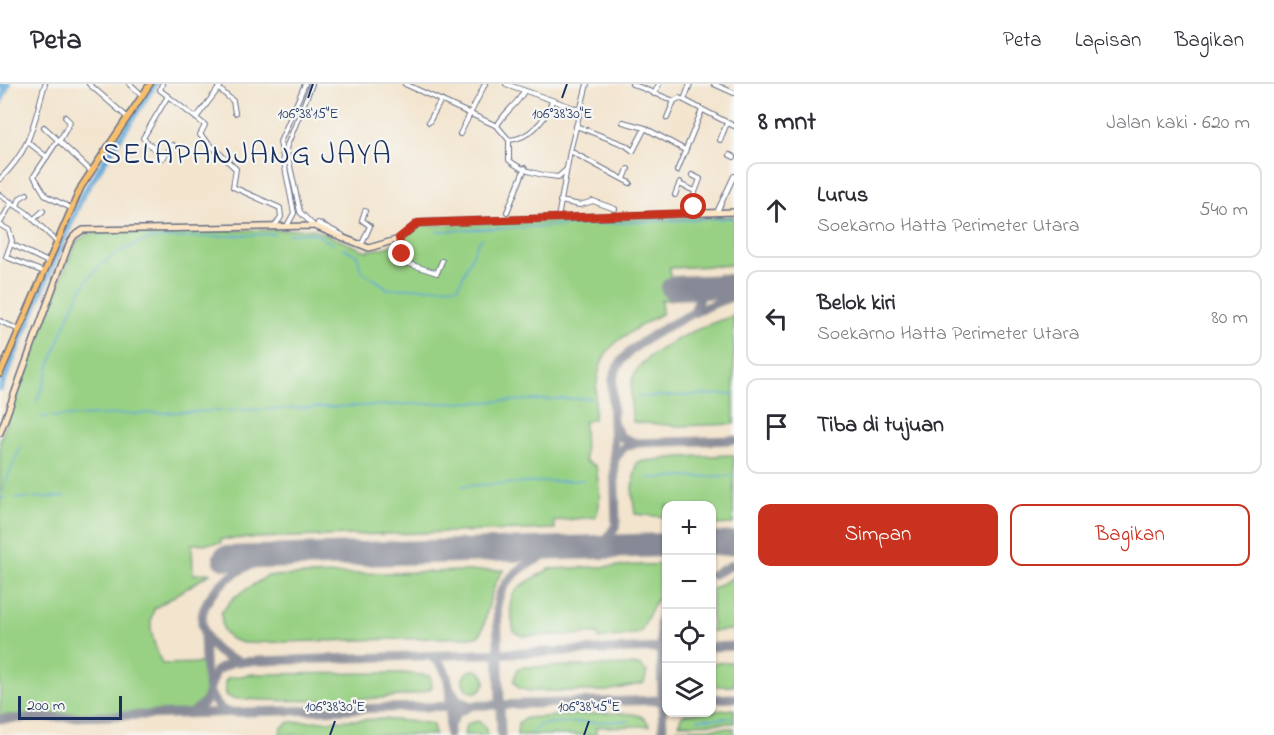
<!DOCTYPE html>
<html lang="id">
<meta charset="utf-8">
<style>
body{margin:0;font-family:"Indie Flower",sans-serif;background:#f2f2f3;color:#2b2b33}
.controls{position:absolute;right:18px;bottom:18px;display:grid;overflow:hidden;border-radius:12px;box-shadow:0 2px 4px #0004}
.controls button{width:54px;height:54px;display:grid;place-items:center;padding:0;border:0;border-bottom:2px solid #e1e1e2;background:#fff;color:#2b2b33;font:30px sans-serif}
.scale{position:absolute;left:18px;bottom:15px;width:104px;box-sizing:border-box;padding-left:6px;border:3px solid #1b2f5e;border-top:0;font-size:16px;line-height:21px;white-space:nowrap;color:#1b2f5e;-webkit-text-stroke:4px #f6f6f2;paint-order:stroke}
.stop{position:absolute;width:18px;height:18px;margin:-14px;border:4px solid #c8321e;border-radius:50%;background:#fff}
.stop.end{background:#c8321e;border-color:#fff;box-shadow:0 2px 6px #0008}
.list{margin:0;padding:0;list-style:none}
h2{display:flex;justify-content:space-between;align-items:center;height:78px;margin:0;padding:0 24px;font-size:26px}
h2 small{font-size:20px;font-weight:400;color:#7c7c81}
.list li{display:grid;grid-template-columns:39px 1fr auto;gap:18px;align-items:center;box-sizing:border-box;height:96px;margin:0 12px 12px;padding:0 12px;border:2px solid #e1e1e2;border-radius:12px}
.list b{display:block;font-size:22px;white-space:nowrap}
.list p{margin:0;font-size:20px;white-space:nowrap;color:#7c7c81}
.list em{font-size:20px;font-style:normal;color:#7c7c81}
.actions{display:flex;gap:12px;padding:18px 24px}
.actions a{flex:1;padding:14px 0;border:2px solid #c8321e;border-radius:12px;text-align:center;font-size:21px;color:#c8321e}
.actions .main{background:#c8321e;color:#fff}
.icon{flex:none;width:33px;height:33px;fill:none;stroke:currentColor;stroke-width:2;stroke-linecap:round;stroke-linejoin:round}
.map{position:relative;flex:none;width:734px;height:651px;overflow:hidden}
header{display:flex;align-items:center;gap:36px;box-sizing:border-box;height:84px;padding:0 30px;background:#fff;border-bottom:2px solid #e1e1e2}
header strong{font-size:28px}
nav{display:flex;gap:33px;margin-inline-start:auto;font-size:21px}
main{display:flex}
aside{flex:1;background:#fff}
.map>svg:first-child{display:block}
</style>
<header>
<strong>Peta</strong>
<nav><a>Peta</a><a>Lapisan</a><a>Bagikan</a></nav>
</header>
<main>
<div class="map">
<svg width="734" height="651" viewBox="0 0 734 651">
<rect width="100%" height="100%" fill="#f6f6f2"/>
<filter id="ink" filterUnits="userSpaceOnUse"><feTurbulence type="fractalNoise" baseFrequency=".0167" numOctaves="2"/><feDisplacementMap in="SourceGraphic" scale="12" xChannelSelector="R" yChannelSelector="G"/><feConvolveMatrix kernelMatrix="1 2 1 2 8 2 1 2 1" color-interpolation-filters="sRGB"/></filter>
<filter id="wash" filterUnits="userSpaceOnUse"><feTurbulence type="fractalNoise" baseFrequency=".008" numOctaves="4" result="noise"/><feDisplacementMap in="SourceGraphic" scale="24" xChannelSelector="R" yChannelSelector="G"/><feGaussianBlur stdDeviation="1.35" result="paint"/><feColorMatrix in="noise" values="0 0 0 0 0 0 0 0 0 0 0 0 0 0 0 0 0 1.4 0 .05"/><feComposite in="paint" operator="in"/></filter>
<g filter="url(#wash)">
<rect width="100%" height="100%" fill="#f3e4cd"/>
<!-- green -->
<g fill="#99d184" stroke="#5a8071" stroke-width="1.5">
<path d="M734,132V181L670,184V216H661L662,229C601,266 598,263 594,335L584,338L585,377L596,382C598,397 603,421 595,433L554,437L555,445L221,455V459L192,460L193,490L211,489L155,524C145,540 155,563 162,580L207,579L209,606L200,624L186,630L0,635V356L70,172L77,157L90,149L313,145L366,167L388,163L405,153L412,145L421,142Z"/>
<path d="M734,232V340L679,342L633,338C631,325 629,303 634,291C645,266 708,239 734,232Z"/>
<path d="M734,371L733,440L712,441V422H666V433L635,430L632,404L637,378L680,373Z"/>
<path d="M666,480V507L655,518L640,549L599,555L598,550L523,552L514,548L510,523L512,511L522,501L549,485Z"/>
<path d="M504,486C486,506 488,545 477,553L243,559L231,555L223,547L221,529L233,514L267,492Z"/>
<path d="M734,493V546L712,547V505Z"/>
<path d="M734,578V602H712V579Z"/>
<path d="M639,581L647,588L644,599L607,607H529L519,604L514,597L517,586L522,583Z"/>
<circle cx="474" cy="597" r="11"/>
<path d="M402,589L430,592L432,603C419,619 257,618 231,614L226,611L225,598L228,594L253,590Z"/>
<path d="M734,625V639L679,640L681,633L685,630Z"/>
<path d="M608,629C622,630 644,626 649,642L596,643V651H517L518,639L526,634Z"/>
<path d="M383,635L428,639L433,641L435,651H280L281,644L290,638Z"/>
<path d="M478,637L485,642L487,651H464L466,640Z"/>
<path d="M734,644V651H678L677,645Z"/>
</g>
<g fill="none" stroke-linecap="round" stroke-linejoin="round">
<!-- stream -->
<g stroke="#62a7d8" stroke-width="1.5">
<path d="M437,147L734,134"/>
<path d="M288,150L314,149L333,160"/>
<path d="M343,164L357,171L361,187L385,202L386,205L458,203L478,158L483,154"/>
<path d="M636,313L734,310"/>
<path d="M37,317C50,284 69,220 89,194C103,175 128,162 150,155L275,150"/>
<path d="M41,333L592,314"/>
<path d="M648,394L734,392"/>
<path d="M462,402L584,396"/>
<path d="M0,412L21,362"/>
<path d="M0,414H5"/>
<path d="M16,414L64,413"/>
<path d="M698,635L734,634"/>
<path d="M530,651L540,641L551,639L629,637"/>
</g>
<!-- river -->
<g stroke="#62a7d8" stroke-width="6">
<path d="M0,3L2,0"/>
<path d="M0,18L8,0"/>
<path d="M0,305L83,110L155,0"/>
</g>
<!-- taxiway -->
<g stroke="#878a96" stroke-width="9">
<path d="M694,228L705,198L720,194L734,200"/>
<path d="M614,341L621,353L636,359L624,363L615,375"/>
<path d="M636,359L734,356"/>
<path d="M585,463L606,457L616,441L612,301C613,293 615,286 620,279C636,254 705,222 734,212"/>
<path d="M712,491L734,480"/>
<path d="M204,551C206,575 201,617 227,628"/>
<path d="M712,563L734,562"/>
<path d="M429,572C457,582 449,627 449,651"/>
<path d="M236,576C223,573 213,566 207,554C186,518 236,483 266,475C274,472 282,473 290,472"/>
<path d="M449,603L458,616L471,622L457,629L450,641"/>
<path d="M712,615L734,614"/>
<path d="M192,629L205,618L216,587L232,578L666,564"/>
<path d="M0,635L666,616"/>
<path d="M501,651L497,522C502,486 546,467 578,464"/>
<path d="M663,651L660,539L666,521"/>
</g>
<!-- runway -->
<g stroke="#878a96" stroke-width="24">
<path d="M673,204L734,202"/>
<path d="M712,460L734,459"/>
<path d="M225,474L666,461"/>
</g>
</g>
</g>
<g filter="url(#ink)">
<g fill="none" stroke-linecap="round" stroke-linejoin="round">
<defs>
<g id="street">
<path d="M89,0L127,33"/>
<path d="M130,0L142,11"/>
<path d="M162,0L160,6L205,41L200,51L236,85L233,103L280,124L281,133L274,143"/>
<path d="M312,0L286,64L300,128L314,142"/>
<path d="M405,0L497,42L509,56V76C521,87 542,92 558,93L566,86"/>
<path d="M506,0L580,26"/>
<path d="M632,0L674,17L679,14L684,16L734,42"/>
<path d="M714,0L734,9"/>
<path d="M218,4L233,17L235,29"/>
<path d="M654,10L659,0"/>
<path d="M168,12L143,54L163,74L173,61"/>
<path d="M684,16L690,0"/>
<path d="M196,34L222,0"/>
<path d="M667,34L674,17"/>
<path d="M429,38L441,16"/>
<path d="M623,38L645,44L685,66"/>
<path d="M497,42C506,25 516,23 524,7"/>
<path d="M576,42L625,61L633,67L645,44"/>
<path d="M44,43L91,87"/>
<path d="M460,50L485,0"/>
<path d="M58,56L34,92L46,112L71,124"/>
<path d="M60,56L70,38L65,33"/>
<path d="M509,56C528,55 546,37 552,17"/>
<path d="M720,56L727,39"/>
<path d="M29,59L47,73"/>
<path d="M570,67L630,99"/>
<path d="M730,71L734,73"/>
<path d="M677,87L702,26"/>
<path d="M692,91L700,95L692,116V129"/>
<path d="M0,95C32,64 33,40 45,0"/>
<path d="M624,95L628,85"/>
<path d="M679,100L695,107"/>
<path d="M0,111L27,129L57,158"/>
<path d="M675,111L680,98"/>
<path d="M560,117L580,121L593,117L615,125"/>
<path d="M17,122L20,114L27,110"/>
<path d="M507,128L525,84"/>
<path d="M717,128L734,92"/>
<path d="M558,134L570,67L587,0"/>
<path d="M34,135L43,127"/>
<path d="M0,139L12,118"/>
<path d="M0,141L9,146L12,157L6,173L44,188"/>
<path d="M287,142L294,129L280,58L305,0"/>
<path d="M317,142L318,139L342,151"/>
<path d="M399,155L402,170L400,177L437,189L442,177"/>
<path d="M359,159L362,160L370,142L362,136L365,127"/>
<path d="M11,160L48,178"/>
<path d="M0,237L19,246"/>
</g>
<path id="secondary" d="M0,349L69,160L74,152L83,146L314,142L369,164L399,155L418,139L734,128"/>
<path id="primary" d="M0,290L81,103L150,0"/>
</defs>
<!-- street casing -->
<use href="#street" stroke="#676e85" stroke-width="6"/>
<!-- secondary casing -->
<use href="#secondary" stroke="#676e85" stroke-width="8"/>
<!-- primary casing -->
<use href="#primary" stroke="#676e85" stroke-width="8"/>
<!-- street -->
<use href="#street" stroke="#fff" stroke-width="4"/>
<!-- secondary -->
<use href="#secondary" stroke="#fce5c4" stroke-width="5"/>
<!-- primary -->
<use href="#primary" stroke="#f7bf6c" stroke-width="5"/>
</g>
</g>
<g fill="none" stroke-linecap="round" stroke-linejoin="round" filter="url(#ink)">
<!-- route -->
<path stroke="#c8321e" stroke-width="8" d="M402,170L399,154L418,139L692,129L694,123"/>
</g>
<!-- ticks -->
<path fill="none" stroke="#1b2f5e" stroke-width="2" d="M308,14L313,0M562,14L567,0M330,651L335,637M584,651L589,637"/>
<g text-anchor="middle" stroke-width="4.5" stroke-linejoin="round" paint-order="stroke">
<!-- quarter labels -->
<g font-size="30" letter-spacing="1.5" fill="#1b2f5e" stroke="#f6f6f2">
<text x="247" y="79">SELAPANJANG JAYA</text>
</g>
</g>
<g font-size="15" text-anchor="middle" fill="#1b2f5e" stroke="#f6f6f2" stroke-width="4.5" stroke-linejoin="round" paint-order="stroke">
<text x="308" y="34">106°38'15"E</text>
<text x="562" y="34">106°38'30"E</text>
<text x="335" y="627">106°38'30"E</text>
<text x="589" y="627">106°38'45"E</text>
</g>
</svg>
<div class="controls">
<button>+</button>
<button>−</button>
<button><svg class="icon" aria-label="locate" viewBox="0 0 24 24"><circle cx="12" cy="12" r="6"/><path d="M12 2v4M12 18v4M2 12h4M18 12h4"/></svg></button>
<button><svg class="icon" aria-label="layers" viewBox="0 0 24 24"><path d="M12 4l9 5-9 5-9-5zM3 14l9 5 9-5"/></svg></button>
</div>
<div class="scale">200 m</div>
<div class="stop" style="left:694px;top:123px"></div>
<div class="stop end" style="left:402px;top:170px"></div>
</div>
<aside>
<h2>8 mnt<small>Jalan kaki · 620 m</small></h2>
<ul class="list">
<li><svg class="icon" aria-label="ahead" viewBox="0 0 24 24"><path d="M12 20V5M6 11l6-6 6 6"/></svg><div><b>Lurus</b><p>Soekarno Hatta Perimeter Utara</p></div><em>540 m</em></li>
<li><svg class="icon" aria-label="left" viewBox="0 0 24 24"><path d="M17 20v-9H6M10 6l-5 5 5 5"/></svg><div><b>Belok kiri</b><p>Soekarno Hatta Perimeter Utara</p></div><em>80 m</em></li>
<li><svg class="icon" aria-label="arrive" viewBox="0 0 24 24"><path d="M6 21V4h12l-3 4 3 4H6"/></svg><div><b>Tiba di tujuan</b></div></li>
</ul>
<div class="actions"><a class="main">Simpan</a><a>Bagikan</a></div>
</aside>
</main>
